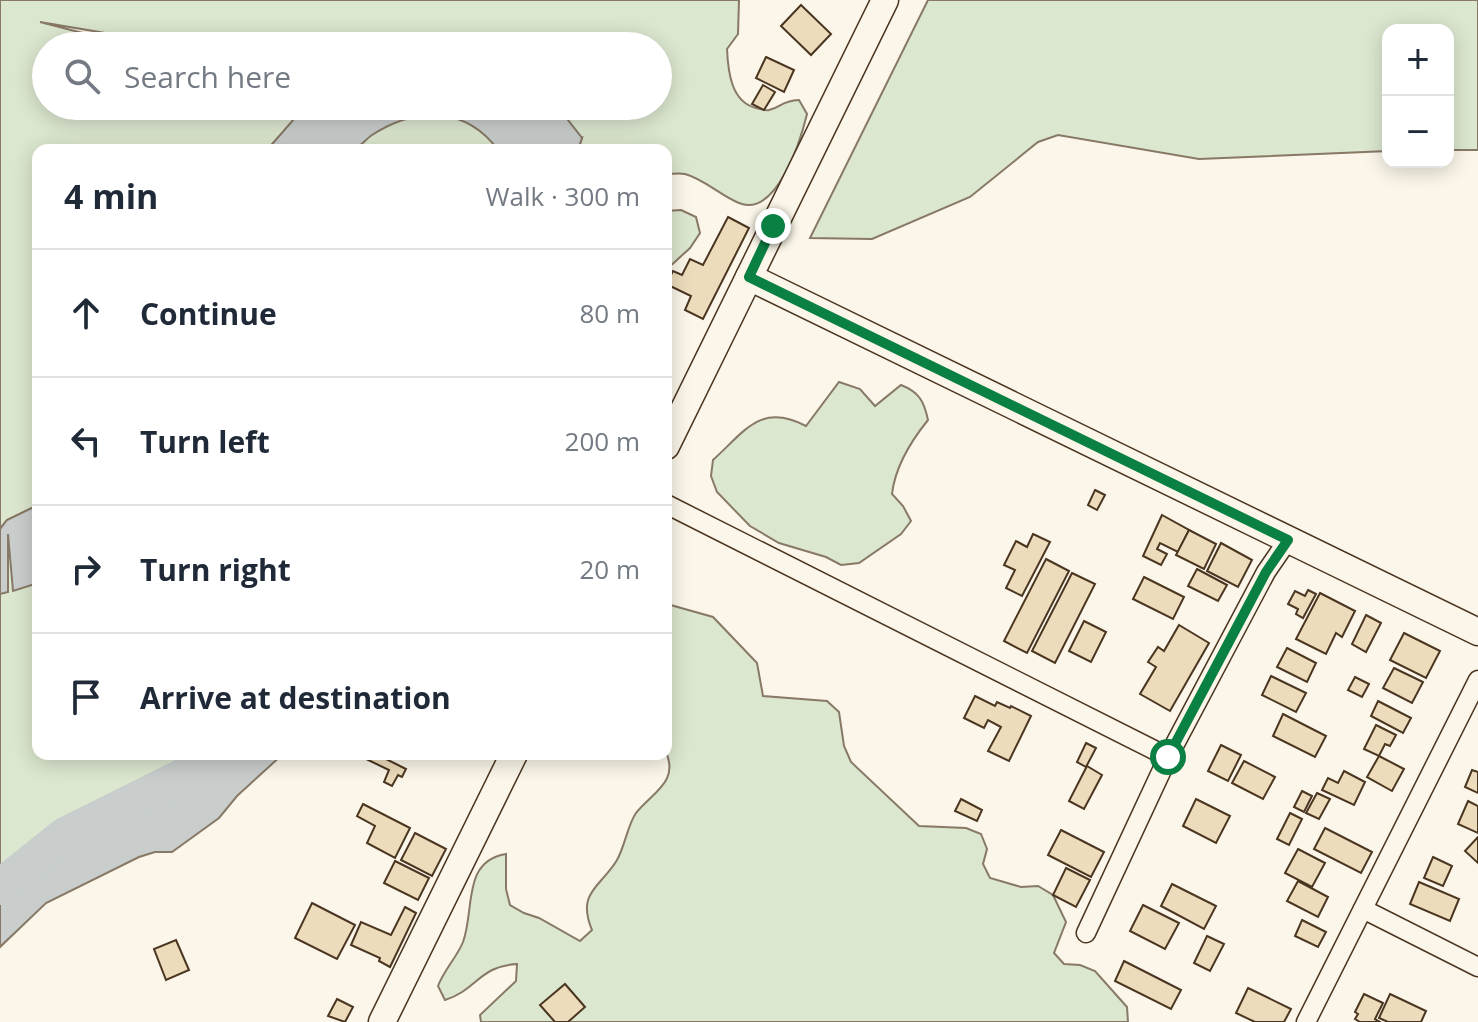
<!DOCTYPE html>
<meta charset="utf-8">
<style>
body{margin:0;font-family:"Open Sans",sans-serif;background:#f6f6f7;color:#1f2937}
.controls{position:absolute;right:24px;top:24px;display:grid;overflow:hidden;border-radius:16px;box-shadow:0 4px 20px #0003}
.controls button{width:72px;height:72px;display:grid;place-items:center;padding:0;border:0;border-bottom:2px solid #e0e1e3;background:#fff;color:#1f2937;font:40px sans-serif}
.stop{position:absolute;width:24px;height:24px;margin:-18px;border:6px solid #0b8043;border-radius:50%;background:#fff}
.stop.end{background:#0b8043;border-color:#fff;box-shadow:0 2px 8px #0008}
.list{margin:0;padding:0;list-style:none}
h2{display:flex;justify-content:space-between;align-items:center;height:104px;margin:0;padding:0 32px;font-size:34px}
h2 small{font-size:26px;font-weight:400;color:#747a83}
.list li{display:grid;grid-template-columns:52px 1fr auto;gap:24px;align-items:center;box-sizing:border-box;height:128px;padding:0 32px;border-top:2px solid #e0e1e3}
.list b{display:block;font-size:30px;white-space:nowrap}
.list em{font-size:26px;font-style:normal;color:#747a83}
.icon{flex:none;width:44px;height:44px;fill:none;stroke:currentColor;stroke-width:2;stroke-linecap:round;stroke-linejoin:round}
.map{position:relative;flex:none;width:1478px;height:1022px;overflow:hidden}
.search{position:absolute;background:#fff;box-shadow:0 4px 20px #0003;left:32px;top:32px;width:640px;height:88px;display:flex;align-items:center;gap:20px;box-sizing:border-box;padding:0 28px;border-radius:44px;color:#747a83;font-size:30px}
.panel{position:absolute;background:#fff;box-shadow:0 4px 20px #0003;left:32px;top:144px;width:640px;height:616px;border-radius:16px}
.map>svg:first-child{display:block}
</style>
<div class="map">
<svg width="1478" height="1022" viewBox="0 0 1478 1022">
<rect width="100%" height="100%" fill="#fbf6e9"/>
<!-- green -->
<g fill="#dce7d0" stroke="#887966" stroke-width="2">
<path d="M0,0H739L738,34L727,49C728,71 731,102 756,108C760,109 766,111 769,110C781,108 780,101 799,100L807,114C801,139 777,218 739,203C721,196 704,179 685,174C679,173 672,174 666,174V150H578L582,138L561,150H314L364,106H658V46H138L111,34L40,22L133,46H46V106H307L267,150H38V505L7,520L0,529Z"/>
<path d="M928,0H1478V150H1448V30H1388V151L1199,159L1058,135L1038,142L970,197L872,239L810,238Z"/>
<path d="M681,210L696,217L700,233L690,248L666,270V211Z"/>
<path d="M839,382L860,389L875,406L901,385C919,392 924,401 928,420C911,441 895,468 892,494L903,506L911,521L901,534L859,563L841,565L826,557L779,543L750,526L717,492L711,476L713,460C745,431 761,402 806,426Z"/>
<path d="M38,542V754H228L65,835L0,887V562Z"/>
<path d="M667,604L713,617L757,663L763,696L827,701L839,712L844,746L851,762L919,826L966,828L981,834L987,849L983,864L990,878L1021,887L1038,886L1053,895L1066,922L1054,953L1064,964L1080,965L1095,971L1127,1007L1128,1022H481L480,1015L516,981L517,964C479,966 477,990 445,1000L438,986C444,970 457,957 463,942C475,909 462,861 506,854V889L510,905L524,913L539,918L580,941L592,930C576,892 601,887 617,860C625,846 628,824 636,813C653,792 679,782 666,752Z"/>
</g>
<!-- water -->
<g fill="#c9cecd" stroke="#887966" stroke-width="2">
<path d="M312,106H557L582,138L578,150H498C466,106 415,107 372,135C366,139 360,147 353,150C343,154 282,150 267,150L300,112Z"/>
<path d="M38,505V583L13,591L8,534V592L0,594V529L7,520Z"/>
<path d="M218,754H283L237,796L219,818L172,852H155L139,857L46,903L0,947V886L54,844L104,816L122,799L166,775Z"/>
</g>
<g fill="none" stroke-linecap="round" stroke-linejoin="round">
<!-- river -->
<path stroke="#c9cecd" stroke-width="36" d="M0,887L65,835L228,754"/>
</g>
<!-- building -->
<g fill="#ecdcbc" stroke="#4a3520" stroke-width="2">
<path d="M801,5L831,34L811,55L781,26Z"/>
<path d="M766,57L794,70L784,92L756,78Z"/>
<path d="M763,85L775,92L764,110L752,104Z"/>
<path d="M728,217L749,228L703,319L685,310L691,296L666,284L673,271L682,275L690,259L703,265Z"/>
<path d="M1095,490L1105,495L1097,510L1088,505Z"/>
<path d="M1162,515L1189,530L1178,552L1160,543L1157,549L1167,554L1161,565L1143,556Z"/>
<path d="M1189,530L1216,544L1204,569L1176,555Z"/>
<path d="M1033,534L1050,542L1022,596L1006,588L1015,570L1004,565L1016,541L1027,547Z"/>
<path d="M1221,543L1252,560L1238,587L1207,571Z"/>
<path d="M1046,559L1069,571L1027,653L1004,641Z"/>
<path d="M1197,569L1227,585L1218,601L1188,586Z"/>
<path d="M1072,573L1095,584L1055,663L1032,651Z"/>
<path d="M1144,577L1184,597L1173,619L1133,599Z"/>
<path d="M1308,590L1316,594L1303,618L1296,614L1298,609L1288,604L1295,591L1305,596Z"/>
<path d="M1320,593L1355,611L1342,637L1336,633L1326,654L1296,639Z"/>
<path d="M1366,615L1381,623L1366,652L1352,644Z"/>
<path d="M1084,621L1106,632L1091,662L1069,651Z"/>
<path d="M1179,625L1209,643L1170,711L1140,694L1156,667L1148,662L1158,647L1164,651Z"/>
<path d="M1404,633L1440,651L1426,678L1390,660Z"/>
<path d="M1287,648L1316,663L1307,682L1277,667Z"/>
<path d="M1394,668L1423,682L1412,703L1383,688Z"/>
<path d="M1271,676L1306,693L1296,712L1262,695Z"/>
<path d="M1355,677L1369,684L1362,697L1348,690Z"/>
<path d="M975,696L995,706L997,702L1010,708L1011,706L1031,716L1009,761L988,751L1001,727L988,720L984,728L964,718Z"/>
<path d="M1378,701L1411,718L1403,733L1371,716Z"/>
<path d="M1283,714L1326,736L1315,757L1273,736Z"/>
<path d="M1376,725L1396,735L1390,746L1385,744L1379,756L1364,749Z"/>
<path d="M1086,743L1096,748L1086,767L1077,762Z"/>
<path d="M1221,745L1241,755L1228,781L1208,771Z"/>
<path d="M366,754H376L406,769L402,777L398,775L392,786L384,782L389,770L364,758Z"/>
<path d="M1379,756L1404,769L1392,791L1367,777Z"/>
<path d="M1244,761L1275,777L1263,799L1232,783Z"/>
<path d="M1087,766L1102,775L1084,809L1069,801Z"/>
<path d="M1472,770L1478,772V793L1465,787Z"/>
<path d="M1344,771L1365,782L1354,805L1322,790L1328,778L1338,783Z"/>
<path d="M1302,791L1312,796L1304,812L1294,807Z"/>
<path d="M1317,793L1330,799L1319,819L1306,813Z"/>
<path d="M961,799L982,810L977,821L955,811Z"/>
<path d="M1196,799L1230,816L1216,843L1183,826Z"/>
<path d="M1468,801L1478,806V833L1458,824Z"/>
<path d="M363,804L410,828L395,858L367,843L375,826L357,816Z"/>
<path d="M1290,813L1302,819L1289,845L1277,839Z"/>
<path d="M1325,828L1372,852L1361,873L1314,849Z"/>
<path d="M1061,830L1104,852L1091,877L1048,855Z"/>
<path d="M415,833L446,849L432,876L401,860Z"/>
<path d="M1478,837V863L1465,851Z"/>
<path d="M1298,849L1325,863L1312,887L1285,873Z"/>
<path d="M1433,857L1452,866L1443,886L1424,878Z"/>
<path d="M395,861L429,878L418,900L384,883Z"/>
<path d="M1066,868L1090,880L1076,907L1053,895Z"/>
<path d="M1298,881L1328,897L1318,917L1287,901Z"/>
<path d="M1419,882L1459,899L1450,921L1410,904Z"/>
<path d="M1172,884L1216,906L1204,929L1161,906Z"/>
<path d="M312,903L355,925L337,959L295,938Z"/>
<path d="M1143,905L1179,923L1165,949L1130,931Z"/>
<path d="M405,907L416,913L390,967L379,961L380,958L351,945L361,922L391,935Z"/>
<path d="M1302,920L1326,932L1318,947L1295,936Z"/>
<path d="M1207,936L1224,944L1210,971L1194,963Z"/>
<path d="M176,940L189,970L166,980L154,949Z"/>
<path d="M1124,961L1181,990L1171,1009L1115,981Z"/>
<path d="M565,984L585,1007L568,1022H555L540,1005Z"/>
<path d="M1248,988L1291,1009L1284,1022H1255L1236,1013Z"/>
<path d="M1364,994L1383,1003L1375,1019L1380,1022H1360L1355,1019L1358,1014L1355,1012Z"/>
<path d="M1390,994L1426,1011L1421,1022H1388L1379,1018Z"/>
<path d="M337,999L353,1007L345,1022L328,1016Z"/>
</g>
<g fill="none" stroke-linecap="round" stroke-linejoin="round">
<defs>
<g id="street">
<path d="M666,504L1168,757"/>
<path d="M1363,909L1478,967"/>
<path d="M1086,933L1168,757L1266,572L1288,540"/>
<path d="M1306,1022L1478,680"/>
</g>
<g id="secondary">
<path d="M749,277L1478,632"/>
<path d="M666,446L885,0"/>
<path d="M382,1022L514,754"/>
</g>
</defs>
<!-- street casing -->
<use href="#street" stroke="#4a3520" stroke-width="21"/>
<!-- secondary casing -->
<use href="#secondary" stroke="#4a3520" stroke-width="29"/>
<!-- street -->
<use href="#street" stroke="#fbf6e9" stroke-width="18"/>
<!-- secondary -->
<use href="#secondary" stroke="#fbf6e9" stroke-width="26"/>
</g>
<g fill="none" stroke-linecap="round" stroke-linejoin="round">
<!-- route -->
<path stroke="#0b8043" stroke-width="10" d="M773,226L749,277L1288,540L1266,572L1168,757"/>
</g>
</svg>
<div class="controls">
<button>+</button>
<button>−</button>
</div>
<div class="stop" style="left:1168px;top:757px"></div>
<div class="stop end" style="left:773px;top:226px"></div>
<div class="search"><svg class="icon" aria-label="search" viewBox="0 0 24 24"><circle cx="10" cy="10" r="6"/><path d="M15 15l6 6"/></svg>Search here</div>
<section class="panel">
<h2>4 min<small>Walk · 300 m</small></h2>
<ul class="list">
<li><svg class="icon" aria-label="ahead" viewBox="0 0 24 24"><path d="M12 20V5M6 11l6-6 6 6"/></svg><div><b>Continue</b></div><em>80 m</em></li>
<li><svg class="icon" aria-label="left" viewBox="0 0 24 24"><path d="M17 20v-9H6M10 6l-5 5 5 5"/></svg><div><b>Turn left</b></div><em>200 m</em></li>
<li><svg class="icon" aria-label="right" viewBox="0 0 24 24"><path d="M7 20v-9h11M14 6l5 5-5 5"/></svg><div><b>Turn right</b></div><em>20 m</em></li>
<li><svg class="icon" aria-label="arrive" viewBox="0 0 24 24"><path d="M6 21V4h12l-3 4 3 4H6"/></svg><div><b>Arrive at destination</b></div></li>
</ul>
</section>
</div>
